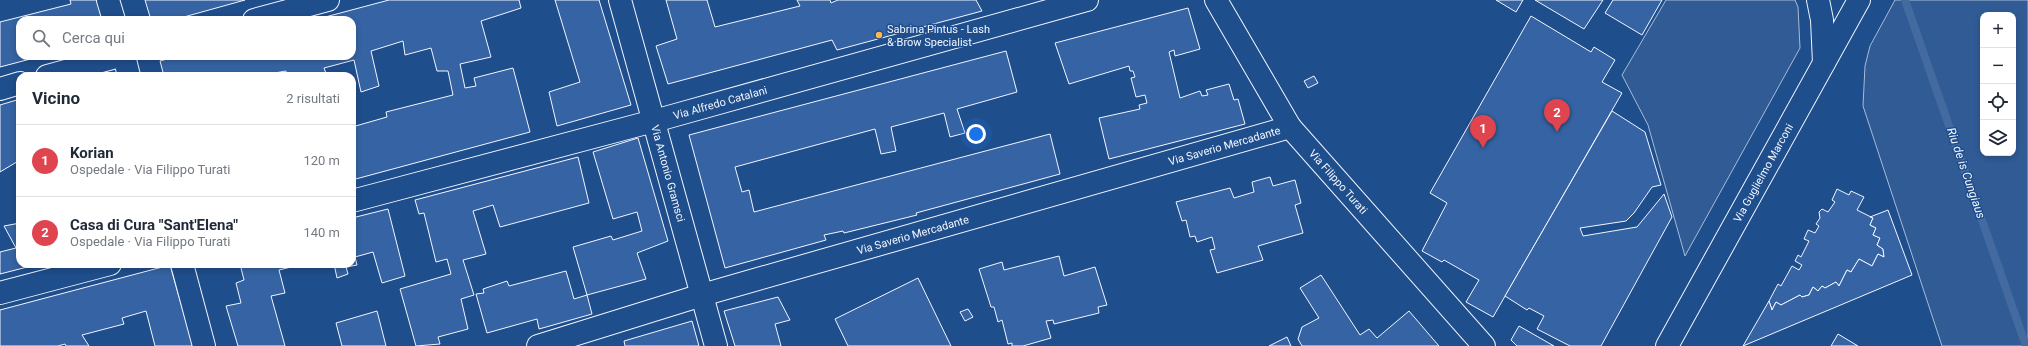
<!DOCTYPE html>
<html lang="it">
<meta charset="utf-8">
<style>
body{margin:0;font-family:Roboto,sans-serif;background:#f6f6f7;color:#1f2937}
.controls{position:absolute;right:12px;top:12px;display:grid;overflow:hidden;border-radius:8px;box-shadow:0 2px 6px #0003}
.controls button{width:36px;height:36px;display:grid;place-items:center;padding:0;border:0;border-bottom:1px solid #e0e1e3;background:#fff;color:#1f2937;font:20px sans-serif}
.you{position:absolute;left:976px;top:134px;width:14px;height:14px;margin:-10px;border:3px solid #fff;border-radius:50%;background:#1a73e8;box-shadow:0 0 0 6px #1a73e833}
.badge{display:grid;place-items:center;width:26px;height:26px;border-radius:50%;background:#7c3aed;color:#fff;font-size:13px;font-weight:700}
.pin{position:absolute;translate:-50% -33px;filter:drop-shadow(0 1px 2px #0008)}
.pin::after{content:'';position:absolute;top:21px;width:14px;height:12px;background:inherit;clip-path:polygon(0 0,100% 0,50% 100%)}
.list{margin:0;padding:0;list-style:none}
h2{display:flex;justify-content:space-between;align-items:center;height:52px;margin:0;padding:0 16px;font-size:17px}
h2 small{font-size:13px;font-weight:400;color:#747a83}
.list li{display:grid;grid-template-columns:26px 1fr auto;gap:12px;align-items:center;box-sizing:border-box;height:72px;padding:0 16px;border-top:1px solid #e0e1e3}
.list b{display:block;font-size:15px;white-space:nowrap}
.list p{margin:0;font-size:13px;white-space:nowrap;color:#747a83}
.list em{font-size:13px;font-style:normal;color:#747a83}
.icon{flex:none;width:22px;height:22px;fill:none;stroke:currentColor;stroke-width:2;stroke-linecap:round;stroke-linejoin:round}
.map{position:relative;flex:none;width:2028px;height:346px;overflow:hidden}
.search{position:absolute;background:#fff;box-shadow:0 2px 6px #0003;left:16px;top:16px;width:340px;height:44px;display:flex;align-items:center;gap:10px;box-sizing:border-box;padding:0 14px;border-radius:12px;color:#747a83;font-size:15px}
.panel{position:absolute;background:#fff;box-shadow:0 2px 6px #0003;left:16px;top:72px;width:340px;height:196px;border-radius:12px}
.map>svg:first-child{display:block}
</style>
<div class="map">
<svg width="2028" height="346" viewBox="0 0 2028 346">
<rect width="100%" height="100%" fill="#1f4e8c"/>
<!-- built -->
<g fill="#305b95" stroke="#a8bbd7" fill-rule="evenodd">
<path d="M1666,0H1795L1798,7L1800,48L1685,256L1648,125L1622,75Z"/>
<path d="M1895,0H2028V346H1942L1863,106L1865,66L1870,46ZM1983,15H2013V153H1983Z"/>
</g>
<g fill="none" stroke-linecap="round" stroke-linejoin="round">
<!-- stream -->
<path stroke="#446ba0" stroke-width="8" d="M1905,0L2026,346"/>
</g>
<!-- building -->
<g fill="#3563a3" stroke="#f2f6ff">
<path d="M70,0H97L102,20H20V56H42L0,67V22L71,4Z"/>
<path d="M145,0H245L173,20H151Z"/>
<path d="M389,0H519L521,8L481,21L491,57L460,64L465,88L476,86L474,78L513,68L530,132L352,180V127L387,117L386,112L453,95L448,71H437L431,48L405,55L403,41L371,51L379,86L361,92L354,60L324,68L327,76H287L286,71L263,75V76H164L160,61L178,56H352V20H314Z"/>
<path d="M555,0H599L631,105L557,126L549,92L580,82Z"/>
<path d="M666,0H707L715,27L800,6L797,0H830L831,3L838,0H976L982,11L837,50L832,40L668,84L656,46L677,39Z"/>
<path d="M1496,0H1523L1516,12Z"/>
<path d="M1535,0H1603L1584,29Z"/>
<path d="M1613,0H1662L1642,35L1605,13Z"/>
<path d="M1188,8L1200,49L1175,56L1174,50L1169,52L1180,98L1200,91L1202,96L1208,95L1206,90L1229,84L1234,100L1238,99L1245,124L1109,159L1099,118L1140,109L1139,105L1147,103L1145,95L1136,97L1131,78L1135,77L1133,71H1130L1129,66L1069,84L1055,43Z"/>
<path d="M1531,16L1591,52L1594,47L1615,60L1602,82L1622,93L1493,317L1466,302L1479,280L1444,260L1442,262L1422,251L1447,203L1430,193Z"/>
<path d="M1006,51L1017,92L957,109L965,133L950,137L944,113L891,127L896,151L881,154L875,129L735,167L742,192L749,190L754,212L1050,134L1060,174L916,213L917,215L844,233L843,231L824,235L826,240L725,268L689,135Z"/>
<path d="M1314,76L1318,83L1308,88L1304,81Z"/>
<path d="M20,99V160L0,172V105Z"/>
<path d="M1612,111L1645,132L1661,185L1652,187L1634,213L1626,221L1580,228L1583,236L1637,227L1664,194L1672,217L1601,346H1570L1537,329L1544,316L1529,308L1527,310L1505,296Z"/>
<path d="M638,138L668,241L637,253L646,279L587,295L573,247L611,236L613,240L642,231L637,212L613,219L593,152Z"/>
<path d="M578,157L589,203L500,227L493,205L473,211L486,254L463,260L474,295L461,299L468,329L438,337L440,344L416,346L400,289L451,274L447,259L436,262L424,213L419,214L415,200Z"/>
<path d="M1270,177L1273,186L1295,180L1301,203L1295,205L1303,233L1258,246L1263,260L1217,273L1210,250L1215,249L1212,237L1197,242L1195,236L1190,237L1186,220L1182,221L1176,202L1230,188L1234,198L1254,192L1252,182Z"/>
<path d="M1837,189L1849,195L1851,191L1864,197L1857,210L1873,218L1870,225L1876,228L1873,235L1880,238L1877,245L1883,249L1884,257L1878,254L1872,266L1859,259L1851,272L1847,270L1839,286L1836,282L1825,288L1822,286L1818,291L1813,287L1809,295L1802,297L1800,295L1781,305L1776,302L1772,310L1769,301L1778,284L1781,286L1792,266L1799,270L1802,265L1795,261L1798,255L1801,257L1809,241L1804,239L1808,230L1815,233L1819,226L1816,224L1820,218L1819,212L1822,209L1828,212L1835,202L1832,200Z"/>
<path d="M388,209L405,276L382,283L373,252L355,257L357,265L346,267L348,274L337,278L334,264H352V218Z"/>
<path d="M1888,210L1912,275L1743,346L1769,301L1772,310L1776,302L1781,305L1800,295L1802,297L1809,295L1813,287L1818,291L1822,286L1825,288L1836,282L1839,286L1847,270L1851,272L1859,259L1872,266L1878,254L1884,257L1883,249L1877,245L1880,238L1873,235L1876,228L1870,225L1873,218L1870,217Z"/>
<path d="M20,223V264H39L0,274V252L16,248L4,226Z"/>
<path d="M1059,256L1064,276L1095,267L1107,305L1098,307L1099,313L1054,324L1053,320L1046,321L1051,338L1023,346H1012V343L1008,344L1002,320L998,322L994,307H991L979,269L1002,262L1004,270Z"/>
<path d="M240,264H303L279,270L285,293L271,296L285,346H238L226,306L241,303L236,283L244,280Z"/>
<path d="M170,265L193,346H155L146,311L122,318L124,324L82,335L89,346H66L65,344L58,346H0V310Z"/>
<path d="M566,271L574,299L587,295L592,314L539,329L537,319L487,333L476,294L484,293L483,289L507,281L509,286Z"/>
<path d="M1321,275L1360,335L1369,329L1377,338L1409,311L1439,346H1302L1298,339L1302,327L1319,318L1300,288Z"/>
<path d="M918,278L951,346H848L835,319Z"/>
<path d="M778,297L790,320L775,324L781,346H735L724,311Z"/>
<path d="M968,309L973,317L965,321L960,312Z"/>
<path d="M377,311L386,346H342L336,323Z"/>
<path d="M692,321L699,346H625L624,341Z"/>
<path d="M1519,326L1554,346H1517L1511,340Z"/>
<path d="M1838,334L1858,346H1831Z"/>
<path d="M1287,337L1291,346H1269Z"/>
</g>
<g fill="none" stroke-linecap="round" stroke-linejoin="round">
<defs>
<g id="street">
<path d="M108,0L114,20"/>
<path id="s1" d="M620,0L716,346"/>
<path d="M1818,0L1822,20L1824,63"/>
<path d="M254,20L328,0"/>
<path d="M124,56L129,76"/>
<path d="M47,76L120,56"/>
<path d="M0,89L20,83"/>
<path id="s2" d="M352,201L665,118L1087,0"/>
<path d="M182,264L204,346"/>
<path d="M0,293L110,264"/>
<path id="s3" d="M538,346L702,295L1290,127"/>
</g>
<g id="secondary">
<path id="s4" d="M1216,0L1290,127L1484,346"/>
<path id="s5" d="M1667,346L1859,0"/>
</g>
</defs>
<!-- street casing -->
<use href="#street" stroke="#f2f6ff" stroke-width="24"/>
<!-- secondary casing -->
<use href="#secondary" stroke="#f2f6ff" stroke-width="24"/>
<!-- street -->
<use href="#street" stroke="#1f4e8c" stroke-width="22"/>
<!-- secondary -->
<use href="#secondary" stroke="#1f4e8c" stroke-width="22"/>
</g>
<!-- markers -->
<circle fill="#ffb74d" stroke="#1f4e8c" stroke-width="1.5" cx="879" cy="35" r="4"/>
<g text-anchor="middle" stroke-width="3" stroke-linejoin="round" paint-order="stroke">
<!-- poi labels -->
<g font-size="11" fill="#f2f6ff" stroke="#1f4e8c" text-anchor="start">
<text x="887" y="33">Sabrina Pintus - Lash<tspan x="887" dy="13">&amp; Brow Specialist</tspan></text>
</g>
<!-- street labels -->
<g font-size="11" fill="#f2f6ff" stroke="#1f4e8c">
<text dy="4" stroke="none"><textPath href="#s2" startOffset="381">Via Alfredo Catalani</textPath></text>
<text dy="4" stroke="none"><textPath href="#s3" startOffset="715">Via Saverio Mercadante</textPath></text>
<text dy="4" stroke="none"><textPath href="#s1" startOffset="180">Via Antonio Gramsci</textPath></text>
<text dy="4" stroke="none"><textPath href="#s5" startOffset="198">Via Guglielmo Marconi</textPath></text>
<text dy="4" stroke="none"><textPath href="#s4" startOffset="220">Via Filippo Turati</textPath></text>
<text dy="4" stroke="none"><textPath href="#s3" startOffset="391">Via Saverio Mercadante</textPath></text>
</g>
<!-- water labels -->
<g font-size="12" font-style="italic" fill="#f2f6ff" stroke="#1f4e8c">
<text transform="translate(1966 173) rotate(71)" y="4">Riu de is Cungiaus</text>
</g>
</g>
</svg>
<div class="controls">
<button>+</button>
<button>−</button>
<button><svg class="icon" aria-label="locate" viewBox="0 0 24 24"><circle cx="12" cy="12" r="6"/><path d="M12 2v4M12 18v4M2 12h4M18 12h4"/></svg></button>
<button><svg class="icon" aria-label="layers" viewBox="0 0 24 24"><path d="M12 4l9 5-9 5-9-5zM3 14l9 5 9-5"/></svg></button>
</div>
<div class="you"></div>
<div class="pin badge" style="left:1483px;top:148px;background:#e0444e">1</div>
<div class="pin badge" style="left:1557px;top:132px;background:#e0444e">2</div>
<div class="search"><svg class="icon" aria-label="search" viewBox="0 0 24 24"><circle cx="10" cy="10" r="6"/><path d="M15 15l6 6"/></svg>Cerca qui</div>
<section class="panel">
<h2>Vicino<small>2 risultati</small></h2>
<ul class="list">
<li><span class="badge" style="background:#e0444e">1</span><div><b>Korian</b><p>Ospedale · Via Filippo Turati</p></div><em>120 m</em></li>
<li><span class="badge" style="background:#e0444e">2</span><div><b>Casa di Cura &quot;Sant'Elena&quot;</b><p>Ospedale · Via Filippo Turati</p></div><em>140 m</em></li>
</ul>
</section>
</div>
